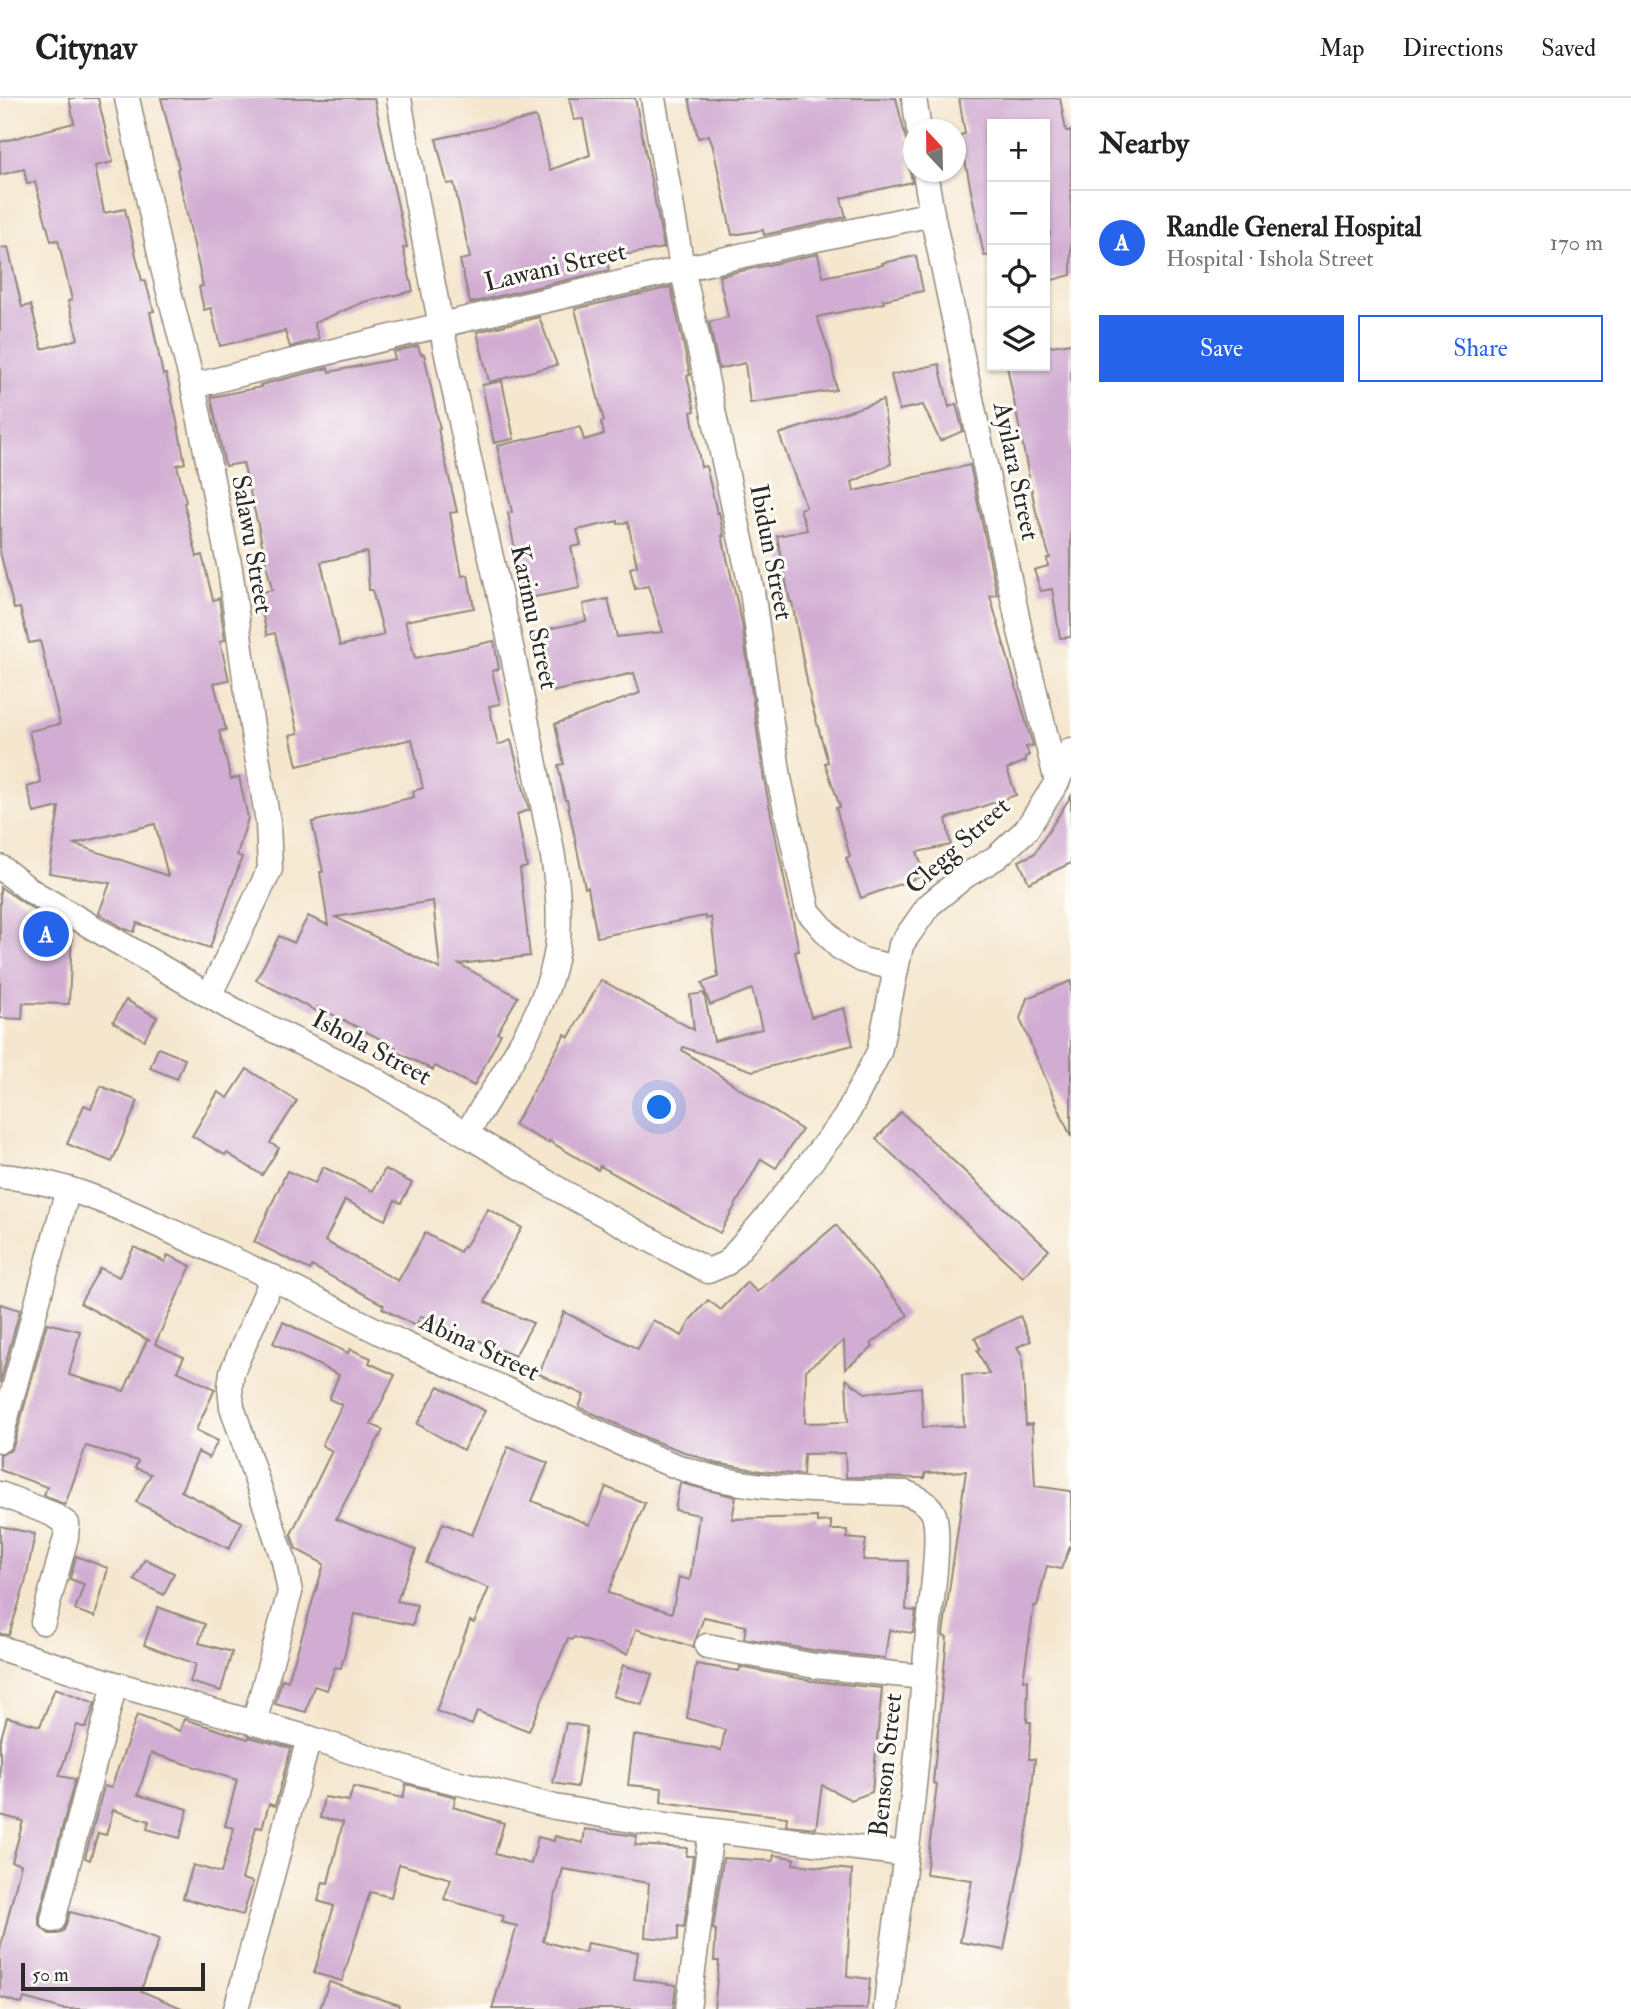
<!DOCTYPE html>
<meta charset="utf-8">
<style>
body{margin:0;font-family:"IM FELL Double Pica",serif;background:#f2f2f2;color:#222}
.controls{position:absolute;right:21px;top:21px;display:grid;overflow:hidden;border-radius:0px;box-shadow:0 2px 5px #0004}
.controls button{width:63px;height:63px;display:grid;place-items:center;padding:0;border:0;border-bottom:2px solid #e0e0e0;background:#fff;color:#222;font:35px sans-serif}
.compass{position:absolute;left:903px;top:21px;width:63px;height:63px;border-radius:50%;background:#fff;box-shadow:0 2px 5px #0004;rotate:338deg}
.scale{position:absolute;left:21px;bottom:18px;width:184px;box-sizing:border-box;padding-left:7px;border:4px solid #2b2b2b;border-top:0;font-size:19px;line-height:24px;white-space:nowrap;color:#2b2b2b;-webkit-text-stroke:5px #fdfcf7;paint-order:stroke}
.you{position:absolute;left:660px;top:1010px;width:24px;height:24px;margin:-18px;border:5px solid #fff;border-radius:50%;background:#1a73e8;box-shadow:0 0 0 10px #1a73e833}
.badge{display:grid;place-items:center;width:46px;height:46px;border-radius:50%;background:#2563eb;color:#fff;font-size:23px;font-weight:700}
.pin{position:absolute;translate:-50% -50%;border:4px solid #fff;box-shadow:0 2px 7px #0006}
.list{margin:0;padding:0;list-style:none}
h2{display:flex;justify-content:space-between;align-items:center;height:91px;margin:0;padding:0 28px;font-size:30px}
h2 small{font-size:23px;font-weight:400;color:#767676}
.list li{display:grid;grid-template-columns:46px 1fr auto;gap:21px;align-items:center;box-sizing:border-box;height:105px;padding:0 28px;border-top:2px solid #e0e0e0}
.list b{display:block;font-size:26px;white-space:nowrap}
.list p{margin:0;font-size:23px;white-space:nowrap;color:#767676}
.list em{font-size:23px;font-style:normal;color:#767676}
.actions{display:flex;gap:14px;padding:21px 28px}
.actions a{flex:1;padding:16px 0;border:2px solid #2563eb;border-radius:0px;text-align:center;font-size:24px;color:#2563eb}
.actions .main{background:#2563eb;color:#fff}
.icon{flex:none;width:38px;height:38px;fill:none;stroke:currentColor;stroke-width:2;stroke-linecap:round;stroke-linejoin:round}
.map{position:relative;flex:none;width:1071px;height:1911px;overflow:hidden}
header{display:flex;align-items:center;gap:42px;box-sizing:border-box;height:98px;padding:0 35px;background:#fff;border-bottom:2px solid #e0e0e0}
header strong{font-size:33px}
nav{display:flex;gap:38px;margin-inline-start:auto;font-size:24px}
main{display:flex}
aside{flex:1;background:#fff}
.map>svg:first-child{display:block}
</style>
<header>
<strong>Citynav</strong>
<nav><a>Map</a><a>Directions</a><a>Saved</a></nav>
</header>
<main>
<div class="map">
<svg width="1071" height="1911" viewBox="0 0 1071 1911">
<rect width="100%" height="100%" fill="#fdfcf7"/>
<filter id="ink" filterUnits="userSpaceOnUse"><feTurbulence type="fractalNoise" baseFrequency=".0143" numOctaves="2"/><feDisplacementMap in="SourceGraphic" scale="14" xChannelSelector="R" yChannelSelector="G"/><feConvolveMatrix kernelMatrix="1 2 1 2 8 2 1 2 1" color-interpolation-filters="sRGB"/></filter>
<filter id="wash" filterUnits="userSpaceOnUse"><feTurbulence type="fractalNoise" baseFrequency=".00686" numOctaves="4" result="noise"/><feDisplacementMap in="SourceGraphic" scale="28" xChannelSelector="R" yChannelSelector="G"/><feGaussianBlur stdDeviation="1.57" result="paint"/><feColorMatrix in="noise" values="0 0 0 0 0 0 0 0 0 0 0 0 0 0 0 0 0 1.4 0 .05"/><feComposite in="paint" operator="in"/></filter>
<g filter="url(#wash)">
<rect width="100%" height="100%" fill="#f5e6ce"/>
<g id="blocks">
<!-- building -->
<g fill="#d2add3" fill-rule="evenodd">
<path d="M69,0H98L113,64L95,68L104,115L125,111L142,183L145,182L154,213L150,214L163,277L166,276L177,323L185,365L177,367L186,404L184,405L197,459L202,457L213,502L219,500L225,542L220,543L229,582L214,585L226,632L219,633L231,681L239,679L248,720L237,757L242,759L210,850L137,825L134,834L125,831L99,815L110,785L49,775L59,709L34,715L27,689L41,685L29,633L60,626L40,543L29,545L20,510L14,511L0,454V150L8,149L22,209L31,207L42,251L78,241L68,203L72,202L58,142L51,143L35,84L27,86L24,71L0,77V44L74,25ZM155,726L168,778L74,746Z"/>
<path d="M161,0H374L407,149L403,150L413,193L364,204L314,225L319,241L290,249L285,233L220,248L211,210L204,212L199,189L203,188L177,71L179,70Z"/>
<path d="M569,0H635L664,150L606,160L609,172L470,205L460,162L470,160L454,85L447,86L436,41L536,19L550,72L590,57L583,21L574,22Z"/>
<path d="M689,0H896L908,49H906L912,84L841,100L846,119L764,137L763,132L732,137L713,49L709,37L698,40Z"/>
<path d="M959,0H1060L1066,33H1071V177L1045,184V138L1050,136L1045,115V26H992V157L984,158L960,37L965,36Z"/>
<path d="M818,156L823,179L883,167L882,165L916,158L923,193L883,202L884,205L817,219L831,259L836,292L750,305L745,265L719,271L709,224L728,219L719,178Z"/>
<path d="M671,189L690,277L687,278L695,313L691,314L701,369L706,368L717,415L719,414L724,438H722L742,525L764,682L799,853L795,854L811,919L844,910L853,947L753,973L683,949L682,952L802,1032L776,1070L761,1061L720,1135L600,1068L598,1072L549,1043L548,1045L514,1027L565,936L569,939L601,882L694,932L690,897L704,895L714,943L762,931L752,891L710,907L702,885L718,879L711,819L706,821L705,818L597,839L588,789L585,790L567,702H565L558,667L564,666L555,626L640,595L634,575L552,594L545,564L539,565L533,534L586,523L583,506L608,501L617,539L663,534L648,488L635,491L630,470L637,468L628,424L618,426V423L577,432L581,447L571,449L580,490L524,501L508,415L512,414L497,348L580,329L584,342L604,336L601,324L604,323L575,211Z"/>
<path d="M539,219L557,267L489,284L477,234Z"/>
<path d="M1071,245V539L1060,540L1052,491L1041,493L1034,472L1048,468L1047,460H1050L1036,414L1007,268H1045V249Z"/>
<path d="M418,248L421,256H424L440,331H438L457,414L450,415L462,478L468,477L474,510L405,523L415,560L494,543L499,571L492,573L500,606L489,608L498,647L511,642L529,712L517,716L527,769L520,771L530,858L459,866L518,899L497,935L501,936L474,988L435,968L433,972L395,953L396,949L318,909L316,913L256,882L279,838L294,845L308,818L328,827L320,774H323L312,724L414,699L413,693L423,690L412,641L297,668L290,637L298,635L275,535L267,537L258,495L272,492L258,427L243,365L225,368L211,299L261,289L260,287L328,270L329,274L395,261L393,254ZM367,454L369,492H372L384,537L340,548L321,464ZM433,803L440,871L335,819Z"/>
<path d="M939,266L949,309L956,306L963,333L940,343L923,307L899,312L891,277Z"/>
<path d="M502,283L514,341L494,345L482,287Z"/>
<path d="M883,302L891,366L852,384L854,393L970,367L997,497L990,498L1033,648L1026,649L1029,657L1025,659L1026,663L1007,671L1016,697L946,721L951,747L917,754L925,777L861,800L846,760L850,758L836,710L840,709L825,665L828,664L811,604L792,504H790L777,438L807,432L800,411L806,409L779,336Z"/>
<path d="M1071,698V765L1029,785L1019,763L1034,756Z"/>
<path d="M0,789L36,813V817L57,826L56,830L72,834L69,906L23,905L22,921L0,920Z"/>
<path d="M1071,883V1039L1020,921L1027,900Z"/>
<path d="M126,902L157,919L144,942L113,924Z"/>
<path d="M158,950L185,961L177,981L150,970Z"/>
<path d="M247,971L297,1003L270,1045L279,1050L262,1077L227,1055L225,1057L192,1038L218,994L228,1000Z"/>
<path d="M101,988L138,1003L112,1064L67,1046L84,1007L91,1010Z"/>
<path d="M901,1014L1049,1152L1023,1179L876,1041Z"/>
<path d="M323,1069L373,1093L385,1071L412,1085L401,1105L395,1102L385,1122L345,1102L325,1143L398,1183L425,1135L460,1154L463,1148L465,1149L488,1111L522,1130L500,1168L485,1204L533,1225L515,1258L421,1218L415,1228L382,1210L384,1207L312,1168L310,1172L254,1144L287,1073L315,1085Z"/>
<path d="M836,1127L908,1217L871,1246L873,1249L845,1271L844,1243L806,1272L805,1325L848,1324L846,1281L865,1295L921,1289L923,1329L964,1328L962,1277L989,1276L977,1252L980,1251L975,1240L1020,1218L1031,1243L1017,1249L1022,1257L1026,1327L1032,1326L1035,1388L1071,1393V1446L1061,1471L1047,1468L1037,1508H1034L1023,1582H1028L1027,1624H1031L1029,1661H1035L1028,1727L1004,1852L960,1844L972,1782L926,1776L937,1686L933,1685L947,1539L943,1538V1536L966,1373L925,1375V1380L846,1379L845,1355L804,1356L803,1377L761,1373L715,1365L651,1342L579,1309L584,1297L539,1276L564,1214L638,1251L653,1222L682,1238L691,1221L708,1202L721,1212L747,1184L757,1194Z"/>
<path d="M134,1149L165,1164L168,1157L191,1168L155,1246L184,1259L177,1273L215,1291L196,1332L218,1343L209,1360L198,1354L181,1393L242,1424L229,1451L136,1404L151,1376L135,1370L138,1363L86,1348L65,1407L44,1397L47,1389L0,1372V1356L10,1353L14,1346L47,1225L80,1233L69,1277L124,1293L147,1242L150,1243L80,1205L100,1170L119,1179Z"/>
<path d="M0,1206L20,1212L0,1285Z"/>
<path d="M283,1224L348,1255L350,1251L371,1260L369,1265L395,1277L371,1326L383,1332L336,1421L416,1452L397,1503L417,1507L413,1527L355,1516L341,1570L335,1569L327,1592L314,1588L306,1614L275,1606L282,1581L288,1583L324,1466L296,1451L291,1436L332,1353L322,1347L342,1307L329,1301L339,1277L273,1245Z"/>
<path d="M439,1288L485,1313L463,1352L417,1326Z"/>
<path d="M508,1349L548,1365L532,1403L590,1427L606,1389L645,1405L608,1495L672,1515L679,1479L690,1482L699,1417L675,1412L680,1385L736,1399L732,1421L817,1419V1424L831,1423V1432H847V1440L866,1442L863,1462L908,1463L906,1512L916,1513L913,1535L889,1532L885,1560L817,1553L744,1540L746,1528L704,1519L693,1549L636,1531L628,1556L574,1539L572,1542L568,1540L529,1633L477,1613L472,1627L436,1613L470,1523L474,1525L489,1490L426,1465L443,1425L472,1437Z"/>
<path d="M0,1428L35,1436L25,1486L9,1537L0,1536Z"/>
<path d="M76,1458L108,1470L95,1519L75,1512L84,1486L70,1481Z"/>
<path d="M145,1461L174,1475L164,1497L134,1482Z"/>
<path d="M158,1509L205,1526L199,1545L232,1554L221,1593L190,1584L196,1566L144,1547Z"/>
<path d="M696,1566L739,1573L740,1569L812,1583L882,1590L872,1694L851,1702L822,1687L816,1730L786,1727L787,1719L661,1704L662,1690L628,1687L634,1637L721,1652L725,1632L687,1620Z"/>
<path d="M623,1567L652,1576L642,1607L613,1598Z"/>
<path d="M55,1590L95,1605L86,1630L77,1627L59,1678L75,1681L39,1818V1827L49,1836H58L64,1832L70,1814L116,1826L159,1841L141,1893L184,1911H63L24,1900L22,1906L0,1899V1852L21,1766L12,1764L23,1723L0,1717V1644L7,1619L40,1628Z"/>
<path d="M137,1617L180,1633L184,1621L248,1641L249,1639L291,1650L275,1708L269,1706L262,1730L256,1729L242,1781L253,1784L243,1817L183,1800L193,1767L221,1775L234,1730L225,1728L237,1682L151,1655L138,1697L188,1711L180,1740L147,1731L149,1723L113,1712L106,1737L98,1735L90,1762L85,1760L104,1688L111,1690Z"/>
<path d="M566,1625L587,1629L577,1689L553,1685Z"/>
<path d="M406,1686L456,1699L453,1709L504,1725L495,1756L531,1766L538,1739L554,1743L555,1738L583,1745L585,1731L637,1738L635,1747L687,1750L686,1758H693L684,1829L678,1828V1842L645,1839L649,1785L563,1771L543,1843L585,1855L587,1845L638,1854L634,1881L676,1887L673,1911H492L517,1828L501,1824L503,1818L444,1801L451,1781L399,1766L391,1799L370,1794L342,1883L314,1875L334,1808L318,1803L323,1784L328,1785L343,1724L320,1720L324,1699L349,1703L353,1689L403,1700Z"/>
<path d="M774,1757L794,1760L793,1766L852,1772L847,1878L870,1881L867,1911H714L719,1863H714L716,1832L713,1831L723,1760L773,1763Z"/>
<path d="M329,1884L399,1907L398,1911H320Z"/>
</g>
</g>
</g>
<g filter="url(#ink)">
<use href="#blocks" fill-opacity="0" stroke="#90887c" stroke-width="2"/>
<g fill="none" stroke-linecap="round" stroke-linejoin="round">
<defs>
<g id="minor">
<path d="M127,0L163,170L193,288L230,471L250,616L268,724L270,771L210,896"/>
<path d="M399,0C426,163 460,325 497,486C513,553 526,620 539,687C549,737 562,790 558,842C552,909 501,978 467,1035"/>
<path d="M653,0L682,169L752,493L779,680L808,813L839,849L862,862L896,870"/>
<path d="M914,0L919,32"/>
<path d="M925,74L932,116L1020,533L1057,684"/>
<path d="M193,288C438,226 684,169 932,116"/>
<path d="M0,769L31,793L239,915L370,979L563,1094L708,1173L727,1165L772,1113L845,1020L879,954L901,847L929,807L965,778L997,759L1026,732L1057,684L1071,652"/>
<path d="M0,1078C81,1084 150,1125 223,1157C285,1184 343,1217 404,1246C449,1267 495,1286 539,1307C593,1332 654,1364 711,1379C774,1394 841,1393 906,1395C917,1399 930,1405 934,1417C941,1437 931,1510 928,1534C921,1609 916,1683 906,1757C899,1809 890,1859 886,1911"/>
<path d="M0,1342L68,1091"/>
<path d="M0,1396L52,1416L67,1426L66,1439L43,1524"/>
<path d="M707,1548L815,1568L924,1579"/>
<path d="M0,1550L115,1586L309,1640L416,1674L555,1709L649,1725L906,1756"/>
<path d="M254,1625L290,1494L284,1463L232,1309L230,1289L232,1274L273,1179"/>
<path d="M53,1822L115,1586"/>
<path d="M236,1911L309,1640"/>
<path d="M688,1911L711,1733"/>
</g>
</defs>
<!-- minor casing -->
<use href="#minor" stroke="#90887c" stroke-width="27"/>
<!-- minor -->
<use href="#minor" stroke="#fff" stroke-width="24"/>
</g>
</g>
<g text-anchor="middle" stroke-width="6" stroke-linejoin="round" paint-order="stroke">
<!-- street labels -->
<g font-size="26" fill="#2b2b2b" stroke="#fdfcf7">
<text transform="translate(555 168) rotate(-13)" y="9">Lawani Street</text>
<text transform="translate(1017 373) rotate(78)" y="9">Ayilara Street</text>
<text transform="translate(253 446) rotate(80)" y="9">Salawu Street</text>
<text transform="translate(772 454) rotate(79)" y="9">Ibidun Street</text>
<text transform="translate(535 519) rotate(78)" y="9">Karimu Street</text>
<text transform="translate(957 747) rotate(-42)" y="9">Clegg Street</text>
<text transform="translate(372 949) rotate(28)" y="9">Ishola Street</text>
<text transform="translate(480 1248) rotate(25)" y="9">Abina Street</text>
<text transform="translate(885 1667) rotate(-84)" y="9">Benson Street</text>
</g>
</g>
</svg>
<div class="controls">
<button>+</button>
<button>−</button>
<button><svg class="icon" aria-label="locate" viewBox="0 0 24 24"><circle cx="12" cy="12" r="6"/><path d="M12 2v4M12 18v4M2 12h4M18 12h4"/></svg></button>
<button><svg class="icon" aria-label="layers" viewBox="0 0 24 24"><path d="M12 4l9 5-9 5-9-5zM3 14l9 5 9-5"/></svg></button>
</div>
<svg class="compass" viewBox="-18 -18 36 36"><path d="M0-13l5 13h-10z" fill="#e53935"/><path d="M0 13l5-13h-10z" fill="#767676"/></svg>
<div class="scale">50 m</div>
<div class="you"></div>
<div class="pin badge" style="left:46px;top:836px">A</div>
</div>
<aside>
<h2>Nearby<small></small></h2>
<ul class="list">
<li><span class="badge">A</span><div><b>Randle General Hospital</b><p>Hospital · Ishola Street</p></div><em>170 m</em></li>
</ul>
<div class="actions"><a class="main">Save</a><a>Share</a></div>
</aside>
</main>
